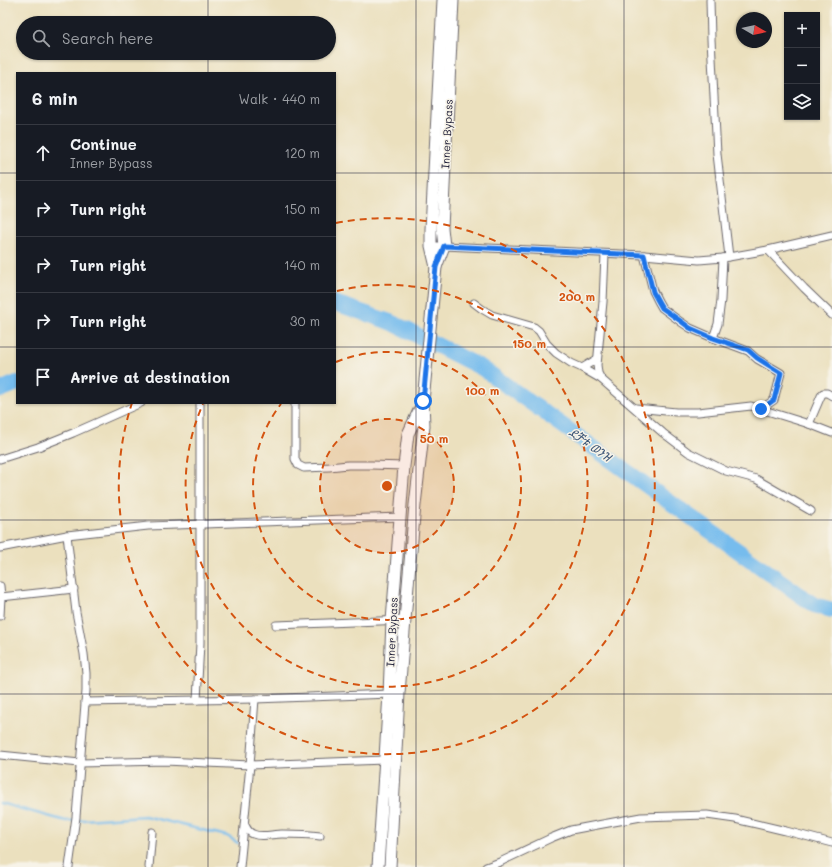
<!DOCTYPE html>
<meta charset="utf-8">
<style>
body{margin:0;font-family:Mali,"Noto Sans Ethiopic",sans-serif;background:#20242c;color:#f1f3f6}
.controls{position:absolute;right:12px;top:12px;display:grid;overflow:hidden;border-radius:0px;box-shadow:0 1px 3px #0004}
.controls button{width:36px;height:36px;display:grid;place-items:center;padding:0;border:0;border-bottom:1px solid #363941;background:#171b24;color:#f1f3f6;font:20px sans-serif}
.compass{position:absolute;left:736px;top:12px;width:36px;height:36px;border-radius:50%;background:#171b24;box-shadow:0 1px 3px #0004;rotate:99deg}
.stop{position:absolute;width:12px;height:12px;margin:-9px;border:3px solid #1a73e8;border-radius:50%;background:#fff}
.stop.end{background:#1a73e8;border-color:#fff;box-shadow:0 1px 4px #0008}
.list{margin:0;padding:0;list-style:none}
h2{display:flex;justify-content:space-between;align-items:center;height:52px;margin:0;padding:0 16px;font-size:17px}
h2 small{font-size:13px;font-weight:400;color:#9ea1a6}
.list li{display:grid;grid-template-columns:26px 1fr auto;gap:12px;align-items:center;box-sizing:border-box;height:56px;padding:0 16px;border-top:1px solid #363941}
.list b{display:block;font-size:15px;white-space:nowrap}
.list p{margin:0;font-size:13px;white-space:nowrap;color:#9ea1a6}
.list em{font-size:13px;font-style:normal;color:#9ea1a6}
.icon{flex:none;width:22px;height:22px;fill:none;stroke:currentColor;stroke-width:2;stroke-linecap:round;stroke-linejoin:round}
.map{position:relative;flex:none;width:832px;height:867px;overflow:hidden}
.search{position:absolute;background:#171b24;box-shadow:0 1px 3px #0004;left:16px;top:16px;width:320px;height:44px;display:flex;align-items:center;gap:10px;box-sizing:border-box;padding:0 14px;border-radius:22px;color:#9ea1a6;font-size:15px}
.panel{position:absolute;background:#171b24;box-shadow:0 1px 3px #0004;left:16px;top:72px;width:320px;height:332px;border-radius:0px}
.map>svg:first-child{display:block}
</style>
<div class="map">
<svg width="832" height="867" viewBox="0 0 832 867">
<rect width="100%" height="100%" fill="#f7f3e8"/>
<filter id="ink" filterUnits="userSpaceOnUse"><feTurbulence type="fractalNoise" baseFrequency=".025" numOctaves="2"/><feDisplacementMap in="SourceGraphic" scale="8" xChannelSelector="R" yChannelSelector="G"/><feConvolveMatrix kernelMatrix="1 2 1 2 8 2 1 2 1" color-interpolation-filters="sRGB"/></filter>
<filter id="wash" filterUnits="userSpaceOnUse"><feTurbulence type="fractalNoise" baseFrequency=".012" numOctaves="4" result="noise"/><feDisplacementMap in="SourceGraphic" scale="16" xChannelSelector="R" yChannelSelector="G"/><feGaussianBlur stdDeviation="0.9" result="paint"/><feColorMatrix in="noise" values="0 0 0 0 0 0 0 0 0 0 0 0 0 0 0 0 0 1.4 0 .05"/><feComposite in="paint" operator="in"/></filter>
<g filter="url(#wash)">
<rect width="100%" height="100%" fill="#ebe0be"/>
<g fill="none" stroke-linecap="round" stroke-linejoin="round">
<!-- stream -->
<path stroke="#76bced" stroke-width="2.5" d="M0,803L66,821L145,816L227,836L238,843"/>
<!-- river -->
<g stroke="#76bced" stroke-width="16">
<path d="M335,303L393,323L482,368L814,605L832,610"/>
<path d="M0,390L17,383"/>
</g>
</g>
</g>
<g filter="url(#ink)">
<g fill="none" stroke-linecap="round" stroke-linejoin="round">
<defs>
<g id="street">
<path d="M710,0L711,39L717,154L729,257"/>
<path d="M431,246H444L644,255L699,260L723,258L768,250L832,235"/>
<path d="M768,250L804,288L832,315"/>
<path d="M644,255L653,291L658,301L662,308L681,322L690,328L713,338"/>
<path d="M723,258L721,300L718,324L713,338L748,351L757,359L781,373L774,400L761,409"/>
<path d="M474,303L482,309L492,315L534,327L539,331L547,344L556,353L571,363L582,368L601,379L663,433L688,452L726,471L756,479L811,511"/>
<path d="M582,368L597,359"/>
<path d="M601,379L598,373L597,365L603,302L605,254"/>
<path d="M295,403V459L298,465L304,468L329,467L348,465H371L404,466"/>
<path d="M636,408L676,412H698L751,406L809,424L832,433"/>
<path d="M809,424L821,396L823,393H827L832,396"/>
<path d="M0,459L38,447L73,433L141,403"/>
<path d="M67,535L76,612L84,654L86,673V691L76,817L69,867"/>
<path d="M0,548L67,535L148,526L400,517"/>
<path d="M0,586L1,597L0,616"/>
<path d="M1,597L74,589"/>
<path d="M276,625L405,620"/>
<path d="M197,700L200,643V403"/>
<path d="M85,702L255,699L391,694"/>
<path d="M0,755L80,763L165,761L250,765L385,760"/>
<path d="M245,825C247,829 248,832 253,834C262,838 272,834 282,834C295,834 307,834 320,836"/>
<path d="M149,867L152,832"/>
<path d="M240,867L250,765L255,699"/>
<path d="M486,867L500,862L551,838L571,830L592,826L641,817L707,815L735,819L786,831L832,843"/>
</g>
<g id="primary">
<path d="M436,267L431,246V229L443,0"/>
<path d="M378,867L389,694L392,621L404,466L408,434L422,404"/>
<path d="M390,867L399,693L405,620L415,505L424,426L423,401L436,267L444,246L442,228L453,0"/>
</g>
</defs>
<!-- street casing -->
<use href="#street" stroke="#686469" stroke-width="9"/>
<!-- primary casing -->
<use href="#primary" stroke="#686469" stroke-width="13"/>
<!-- street -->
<use href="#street" stroke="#fff" stroke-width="7"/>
<!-- primary -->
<use href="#primary" stroke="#fff" stroke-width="11"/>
</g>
</g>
<g fill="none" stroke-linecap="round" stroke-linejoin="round" filter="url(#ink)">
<!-- route -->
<path stroke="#1a73e8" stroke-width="5" d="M423,401L436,267L444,246L644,255L653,292L658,301L662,308L682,322L690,328L713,338L748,350L757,358L781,373L774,400L761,409"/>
</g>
<!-- grid -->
<path fill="none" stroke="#22223b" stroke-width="1" stroke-opacity="0.55" d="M208,0V23M416,0V867M624,0V867M208,53V73M0,173H17M335,173H832M0,347H17M335,347H832M208,403V867M0,520H832M0,694H832"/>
<!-- distance rings -->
<circle cx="387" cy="486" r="67" fill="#d45411" fill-opacity=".12"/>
<g fill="none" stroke="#d45411" stroke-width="2" stroke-dasharray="7 5">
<circle cx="387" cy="486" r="67"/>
<path d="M336 362A134 134 0 1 1 281 404"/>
<path d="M337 291A201 201 0 1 1 203 404"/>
<path d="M336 223A268 268 0 1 1 132 403"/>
</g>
<g text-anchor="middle" stroke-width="3" stroke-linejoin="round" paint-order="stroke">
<!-- street labels -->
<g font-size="11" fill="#22223b" stroke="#f7f3e8">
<text transform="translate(447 134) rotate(-87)" y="4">Inner Bypass</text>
<text transform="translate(392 632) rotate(-87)" y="4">Inner Bypass</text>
</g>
<!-- water labels -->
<g font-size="12" font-style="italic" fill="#3f5879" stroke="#f7f3e8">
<text transform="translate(590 445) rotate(35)" y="4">ደቻቱ ወንዝ</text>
</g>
</g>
<circle cx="387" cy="486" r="6" fill="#d45411" stroke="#f7f3e8" stroke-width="2"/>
<g font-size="12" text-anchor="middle" font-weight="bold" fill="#d45411" stroke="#f7f3e8" stroke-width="3" stroke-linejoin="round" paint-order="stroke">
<text x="577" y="301">200 m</text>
<text x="529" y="348">150 m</text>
<text x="482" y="395">100 m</text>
<text x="434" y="443">50 m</text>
</g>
</svg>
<div class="controls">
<button>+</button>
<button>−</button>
<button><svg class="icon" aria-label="layers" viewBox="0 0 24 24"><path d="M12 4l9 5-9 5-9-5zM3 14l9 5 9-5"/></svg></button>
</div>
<svg class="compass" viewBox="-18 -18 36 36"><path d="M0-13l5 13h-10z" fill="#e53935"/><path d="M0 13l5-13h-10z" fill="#9ea1a6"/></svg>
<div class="stop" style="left:423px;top:401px"></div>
<div class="stop end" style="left:761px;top:409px"></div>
<div class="search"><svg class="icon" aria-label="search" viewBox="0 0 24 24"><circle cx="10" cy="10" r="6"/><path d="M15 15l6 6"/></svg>Search here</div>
<section class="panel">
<h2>6 min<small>Walk · 440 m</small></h2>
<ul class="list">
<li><svg class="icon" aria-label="ahead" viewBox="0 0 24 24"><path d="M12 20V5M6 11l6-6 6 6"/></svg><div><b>Continue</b><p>Inner Bypass</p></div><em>120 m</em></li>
<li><svg class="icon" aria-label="right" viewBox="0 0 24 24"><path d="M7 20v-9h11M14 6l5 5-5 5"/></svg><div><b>Turn right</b></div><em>150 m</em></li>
<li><svg class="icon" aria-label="right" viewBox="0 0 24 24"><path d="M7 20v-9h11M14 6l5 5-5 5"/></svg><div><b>Turn right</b></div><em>140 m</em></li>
<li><svg class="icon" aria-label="right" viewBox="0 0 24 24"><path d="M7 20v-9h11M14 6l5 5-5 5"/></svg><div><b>Turn right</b></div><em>30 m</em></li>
<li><svg class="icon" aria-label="arrive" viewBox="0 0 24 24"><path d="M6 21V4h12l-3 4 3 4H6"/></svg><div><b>Arrive at destination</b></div></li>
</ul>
</section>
</div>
